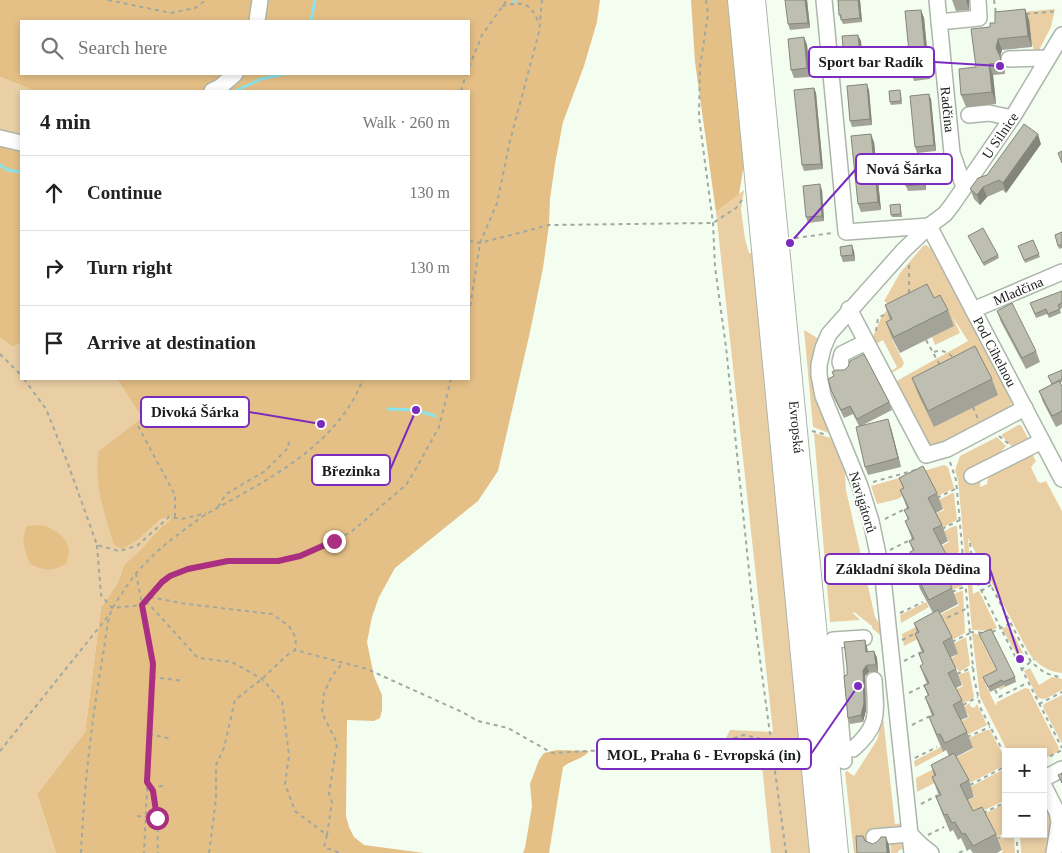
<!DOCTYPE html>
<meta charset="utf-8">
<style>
body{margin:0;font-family:"Times New Roman",serif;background:#f2f2f2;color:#222}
.controls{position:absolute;right:15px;bottom:15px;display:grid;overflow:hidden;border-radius:0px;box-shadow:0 2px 8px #0003}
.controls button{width:45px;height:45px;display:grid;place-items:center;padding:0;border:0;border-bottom:1px solid #e0e0e0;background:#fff;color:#222;font:25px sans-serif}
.stop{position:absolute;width:15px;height:15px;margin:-11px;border:4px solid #aa2e81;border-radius:50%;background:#fff}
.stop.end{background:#aa2e81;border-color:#fff;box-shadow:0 1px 5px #0008}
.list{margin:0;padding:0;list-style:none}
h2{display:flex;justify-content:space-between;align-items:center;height:65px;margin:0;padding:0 20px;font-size:21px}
h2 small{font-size:16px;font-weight:400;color:#767676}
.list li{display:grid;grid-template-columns:32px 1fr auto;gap:15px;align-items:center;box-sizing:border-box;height:75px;padding:0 20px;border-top:1px solid #e0e0e0}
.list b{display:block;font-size:19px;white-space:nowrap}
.list em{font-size:16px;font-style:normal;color:#767676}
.icon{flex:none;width:28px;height:28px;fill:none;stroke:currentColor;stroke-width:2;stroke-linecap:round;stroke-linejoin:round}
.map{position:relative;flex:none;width:1062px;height:853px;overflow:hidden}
.search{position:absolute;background:#fff;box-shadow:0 2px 8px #0003;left:20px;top:20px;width:450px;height:55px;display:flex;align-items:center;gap:12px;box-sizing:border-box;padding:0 18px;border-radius:0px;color:#767676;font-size:19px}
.panel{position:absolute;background:#fff;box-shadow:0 2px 8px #0003;left:20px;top:90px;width:450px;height:290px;border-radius:0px}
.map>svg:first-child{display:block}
</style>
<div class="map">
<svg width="1062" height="853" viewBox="0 0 1062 853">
<rect width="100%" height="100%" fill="#f3fef1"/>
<!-- green -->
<g fill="#eacfa5" fill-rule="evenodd">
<path d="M1055,9L1051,27L1036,56L1021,12Z"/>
<path d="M0,77L35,91H21V137L0,132Z"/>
<path d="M744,190L741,209L745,239L749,253H753L814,853H771L762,766L757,756L721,748L730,730L773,732L716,212Z"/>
<path d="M926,245L933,250L934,249L1013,401L1008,410L930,449L893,383L968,341L952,316L960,333L935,345L932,337L953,326L892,339L904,363L902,367L888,375L871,341L881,318L890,305L884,301L900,273L923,246ZM883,340L897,367L890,372L876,344Z"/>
<path d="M804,330L819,339L834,435L813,427Z"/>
<path d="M0,338L13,347L21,343V379H117L142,418L140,538L161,519L171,515L169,521L162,526L141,549L124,565L117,584L101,607L85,732L37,794L56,853H0Z"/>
<path d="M1018,425H1021L1030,442L1014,449L1001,435Z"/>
<path d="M814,433L831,438L845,473L846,490L875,617L885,633L880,635L872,628V626L854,612L853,613L860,620L830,622Z"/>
<path d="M997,437L1006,446L981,475L980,487L987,484L990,467L1030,450L1036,461L1031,467L1038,482L1041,483L1046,481L1062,511V673C1048,672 1037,664 1029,653L968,538L973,594L979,591L997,628L990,631L972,630L958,480L955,470L960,456Z"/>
<path d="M944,465L948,467L954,488L936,497L905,494L898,499L877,504L871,486Z"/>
<path d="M952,493H954L957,520L942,528L935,514L944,510L939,500Z"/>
<path d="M954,526H957L959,552L947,559L940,547L949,542L944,531Z"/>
<path d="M958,558L960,559L962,586L952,590L946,578L954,573L949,562Z"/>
<path d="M961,591H963L965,633L952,640L944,626L904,646L902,634L959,605L954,594Z"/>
<path d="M926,602L929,607L901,623L900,615Z"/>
<path d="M1007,626L1012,635H1014L1025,657L1020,660L1002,629Z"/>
<path d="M972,633L981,635V640L1005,687L1000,690L994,678L985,683L996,706L997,702L1025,688L1029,689L1059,748L1058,752L1043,759V752H1008L980,697Z"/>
<path d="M966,637L970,664L969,666L959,672L956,667L954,668L950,659L958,654L953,644Z"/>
<path d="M1030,668L1039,685L1052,677L1062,679V690L1045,699L1038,698L1024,671Z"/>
<path d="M969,671L974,696L973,699L961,704L955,690L963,686L958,675Z"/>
<path d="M1062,695V744L1043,707L1044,704Z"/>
<path d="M970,703V706L974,708L977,704L987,725L967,735L960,722L969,717L964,707Z"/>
<path d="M883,717L895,824L903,823L906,847L898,851V853H891L890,841L860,853H854L845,772L847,771L854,776L877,740Z"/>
<path d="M987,730H990L1006,760L1005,765L968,784L960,770L917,792L916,778L973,749L969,738Z"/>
<path d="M941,747L943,752L915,767L914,761Z"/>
<path d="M1006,768V800L974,815L967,801L975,797L970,787Z"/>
<path d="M1043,797L1056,821L1051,853H1021L1020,834H1043Z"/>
<path d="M1006,803V832L997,837L976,818Z"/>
<path d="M1009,834H1014L1015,853H1001L1003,851L998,840Z"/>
</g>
<!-- forest -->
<g fill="#e5c086" fill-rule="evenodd">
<path d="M0,0H600L597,22L584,66L563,122L555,164L550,199L549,225L543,268L530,332L498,471L478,501L395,568L379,597L372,617L367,642L374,676L382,695V710L380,718L374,721L347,720L346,816L349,827L354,837L364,845L424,853H56L37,794L85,732L101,607L117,584L124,565L141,549L162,526L169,521L171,516L161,519L140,538L122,549L114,545C105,515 93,483 99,451L142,418L117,379H469V91H35L0,77ZM21,21H469V74H21Z"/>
<path d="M691,0H731L744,164L739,194L716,212L695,62Z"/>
<path d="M0,141L21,146V343L13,347L0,338Z"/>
<path d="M40,525C52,528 68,536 69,551C69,554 67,559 67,563C51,572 46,571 30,564C25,550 20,540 27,526Z"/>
<path d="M557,750L589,751C584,759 571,760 563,767L549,853H523L525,848L532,806L530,784L539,760L544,753Z"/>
</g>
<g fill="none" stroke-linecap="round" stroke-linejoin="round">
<!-- stream -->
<g stroke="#8be4ec" stroke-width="3">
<path d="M514,2L515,0"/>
<path d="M311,21L315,0"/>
<path d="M235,91L261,79L284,74"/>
<path d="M0,165L8,170L21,172"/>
<path d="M388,409L416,410L435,416"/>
</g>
<defs>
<g id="minor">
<path d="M824,0L846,232L929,226"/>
<path id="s1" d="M937,0L952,153L964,187"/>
<path d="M257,21L260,0"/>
<path d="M939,22L979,18L978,0"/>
<path d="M1009,59L1048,58"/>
<path d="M212,91L220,87L235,74"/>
<path d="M969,115L989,113L1012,118"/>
<path d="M0,138L21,143"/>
<path id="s2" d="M929,226L1062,479"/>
<path d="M849,309L926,455L947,449L1025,408"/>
<path id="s3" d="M973,310L1062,272"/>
<path d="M843,370L840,362L842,354L866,342"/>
<path d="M972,476L1042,441"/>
<path d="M853,749C880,725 876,714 874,680"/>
<path d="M844,761L833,640L864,638"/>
<path d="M1043,779L1062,769"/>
<path d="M1043,784L1057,812L1059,822L1054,853"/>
<path d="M875,843L874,837L910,834L921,845L931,853"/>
<path id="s4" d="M912,853L883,578L871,521L860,486L823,396L819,375V365L823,348L829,334L903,251L929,226L945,214L952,205L1014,115L1062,35"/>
</g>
<g id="major">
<path d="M738,0L820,853"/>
<path id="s5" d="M755,0L838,853"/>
</g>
</defs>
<!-- minor casing -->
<use href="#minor" stroke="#acb6aa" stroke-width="18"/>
<!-- major casing -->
<use href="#major" stroke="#acb6aa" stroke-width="22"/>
<!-- path -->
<g stroke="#a0a89f" stroke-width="2" stroke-dasharray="4 4" stroke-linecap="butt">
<path d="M108,0L171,13L195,8L206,0"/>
<path d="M706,0L708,14L700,67L699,117L713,223L715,267L726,347L752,600L786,853"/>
<path d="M994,0L996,14"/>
<path d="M502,6C524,2 529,1 539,23"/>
<path d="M1026,14L1058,11"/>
<path d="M469,67L482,35L507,0"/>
<path d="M461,91L466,74"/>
<path d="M795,238L833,233"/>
<path d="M469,241L480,243L549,225L713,223L736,208L742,200"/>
<path d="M909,293V263"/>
<path d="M469,314L480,243L497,203L510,141L539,32L542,0"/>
<path d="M876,331L878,318L888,313"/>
<path d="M926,340L940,365"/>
<path d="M934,352C941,349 948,352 954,358"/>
<path d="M0,354L21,375"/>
<path d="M24,379L46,409L67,461L97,545L119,551L137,546L169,517L182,519L206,513"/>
<path d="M973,407L978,419"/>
<path d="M138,426L175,495V518"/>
<path d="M812,431L824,434"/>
<path d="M999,436L1009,444"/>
<path d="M950,462L956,480L974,678L981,709L1006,757"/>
<path d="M873,482L919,469"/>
<path d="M937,498L957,488"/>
<path d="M218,507L226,494L265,471L289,447L288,439"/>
<path d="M885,519L907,508"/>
<path d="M942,529L960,520"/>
<path d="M970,543L974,576L1062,748"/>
<path d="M97,545L101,595L112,608L142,605L162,582L170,576L188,569L228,561H279L300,556L334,541L351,532L406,485L417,467L439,427L451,379"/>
<path d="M890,550L912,539"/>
<path d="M977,559L1031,662L1045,673L1062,678"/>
<path d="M947,561L963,553"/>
<path d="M136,573L153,664L144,853"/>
<path d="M897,580L917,570"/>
<path d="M981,591L993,584"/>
<path d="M952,592L966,586"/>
<path d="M150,597L187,604L272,614L289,626L296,638L295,650"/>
<path d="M146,601L198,658L232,662L262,679L282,701L289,755L285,784L295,811L327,835L324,847L340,853"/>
<path d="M900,613L923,602"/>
<path d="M940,621L968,608"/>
<path d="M970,632L985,633"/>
<path d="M992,632L1012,623"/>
<path d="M902,640L918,632"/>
<path d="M952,642L970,633"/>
<path d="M904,661L921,652"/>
<path d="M1021,670L1034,659"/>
<path d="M957,674L973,667"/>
<path d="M152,677L183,681"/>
<path d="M995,690L999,697L1027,683"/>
<path d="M909,693L927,684"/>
<path d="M1039,704L1062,692"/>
<path d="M963,705L978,697"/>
<path d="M912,725L932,715"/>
<path d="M149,734L172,739"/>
<path d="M967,737L990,727"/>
<path d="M0,751L109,615"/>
<path d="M915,758L937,747"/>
<path d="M1043,760L1062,750"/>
<path d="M147,782C160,803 157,830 158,853"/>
<path d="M970,785L1006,766"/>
<path d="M151,788L166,785"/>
<path d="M921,804L938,795"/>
<path d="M983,813L1006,802"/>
<path d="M137,816L167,819"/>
<path d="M1016,834L1018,853"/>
<path d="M327,835L332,802L329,793L337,743L322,713L324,693L331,678L342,663"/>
<path d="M928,835L944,827"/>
<path d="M997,839L1006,834"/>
<path d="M81,853C84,788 91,725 102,661C105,647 106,622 112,609C115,603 120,597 124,590C142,563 162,546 188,527C195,522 202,516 210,512C269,479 338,445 363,379"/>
<path d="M209,853L216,799V765L224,748L235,700L262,679L286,656L295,650L367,669L462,712L478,721L508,728L552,753L714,744L744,735L771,741"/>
<path d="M959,853L967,849"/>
</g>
<!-- minor -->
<use href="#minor" stroke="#fff" stroke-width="15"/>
<!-- major -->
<use href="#major" stroke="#fff" stroke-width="20"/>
</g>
<!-- wall -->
<g fill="#a3a497">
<path d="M807,0L810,28L790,30L788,24Z"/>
<path d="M838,0H860L862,22L843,24L839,15Z"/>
<path d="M952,0H969V10L956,11Z"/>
<path d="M1025,9L1029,20L1032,47L1002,50L1000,57L1004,67L1005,74L993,75L996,104L966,107L961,95L976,67L995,23Z"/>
<path d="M921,10L924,18L930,79L914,81L911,73Z"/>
<path d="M804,37L807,45L810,77L794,78L791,70Z"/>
<path d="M861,41L863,72L847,73L845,68Z"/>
<path d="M814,88L816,93L823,169L804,171L802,165Z"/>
<path d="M869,90L872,125L852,127L850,121Z"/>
<path d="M901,93L902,104L891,105L890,102Z"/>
<path d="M931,99L936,151L917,153L915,147Z"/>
<path d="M874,142L881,210L861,212L858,204Z"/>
<path d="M1041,144L1006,193L1003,190L987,197L980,205L974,199L970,189L987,175Z"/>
<path d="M921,164L924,169L926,190L908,191L906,186Z"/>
<path d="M822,190L824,221L808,223L806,217Z"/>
<path d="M900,204L902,217H892L891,215Z"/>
<path d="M1062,232V248L1059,249L1055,235Z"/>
<path d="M968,236L998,255L999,258L984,266Z"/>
<path d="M1033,240L1040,257L1025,263L1018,246Z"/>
<path d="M854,251L855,261L843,262L841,256Z"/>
<path d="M1062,291V308L1060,309L1061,313L1049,318L1047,314L1036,318L1030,303Z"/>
<path d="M885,305L948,310L954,326L900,353L892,338L886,322L890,320Z"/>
<path d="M997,311L1036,351L1040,362L1026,369L1001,322Z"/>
<path d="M1062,370V382L1060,383L1062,386V424L1056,427L1043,402L1039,391L1052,384L1048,376Z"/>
<path d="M912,378L992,379L998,395L934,427L918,394Z"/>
<path d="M831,390L889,402L892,410L861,426L891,428L901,467L868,475L865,467L859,426L853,414L844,418L834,398Z"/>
<path d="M899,478L937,493L943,509L936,513L942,525L948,541L941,545L947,556L953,572L946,576L952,588L958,604L939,614L952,637L958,654L951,657L956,669L962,685L956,688L962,700L968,717L961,720L967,732L973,748L956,757L969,780L974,797L968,800L973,811L996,834L1002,850L997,853H973L970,849L967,851L961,838L958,840L953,830L950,832L942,813L936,797L939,796L932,777L934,776L931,765L949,756L946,750L943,752L935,733L929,717L932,716L925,697L928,696L924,686L927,684L920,666L923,664L919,654L922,653L915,634L917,633L914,623L933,613L920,589L915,573L918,571L910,552L913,551L909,541L912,539L905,521L908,520L904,510L907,508L900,490L903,488Z"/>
<path d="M979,634L1015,677L1016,682L1005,687L1004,685L990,692L983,677L997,670Z"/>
<path d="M865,640L867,647L868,652L874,651L877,658L878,672H869L865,676L866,710L863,722L850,724L848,718L847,675Z"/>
</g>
<!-- shaded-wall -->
<g fill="#85867b">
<path d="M805,0H807L810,28L808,23Z"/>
<path d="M858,0H860L862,22L860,18Z"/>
<path d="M966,0H969V10Z"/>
<path d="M1025,9L1029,20L1032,47L1028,36Z"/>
<path d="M921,10L924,18L930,79L927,71Z"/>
<path d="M858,35L861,41L863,72L861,66Z"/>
<path d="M804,37L807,45L810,77L807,68Z"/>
<path d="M998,39L1002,50L1000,57L1004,67L1005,74L996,48Z"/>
<path d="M989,64L993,75L996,104L992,92Z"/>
<path d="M867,84L869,90L872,125L870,119Z"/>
<path d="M814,88L816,93L823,169L821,164Z"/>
<path d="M929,94L931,99L936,151L934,145Z"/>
<path d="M871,134L874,142L881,210L878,202Z"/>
<path d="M1038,134L1041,144L1006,193L1003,183Z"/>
<path d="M921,164L924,169L926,190L924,184Z"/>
<path d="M820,184L822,190L824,221L822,216Z"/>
<path d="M983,187L987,197L980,205L977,195Z"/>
<path d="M852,245L854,251L855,261L853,255Z"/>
<path d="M888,419L891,428L901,467L898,458Z"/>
<path d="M865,640L867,647L868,659L866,652Z"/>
<path d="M874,651L877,658L878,672L876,665Z"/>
<path d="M867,665L869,672L865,676L866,710L863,722L861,715L863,670Z"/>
<path d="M886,837L889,845L890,853H887Z"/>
</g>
<!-- building -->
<g fill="#bebfb0" stroke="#85867b">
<path d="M785,0H805L808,23L788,24Z"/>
<path d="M838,0H858L860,18L841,20V15H839Z"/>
<path d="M1025,9L1028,36L998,39L996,48L1000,56L1001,63L989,64L992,92L961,95L959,69L976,67L971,29L990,27V23H995V12Z"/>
<path d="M921,10L927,71L911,73L905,11Z"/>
<path d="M858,35L861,66L845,68L842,36Z"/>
<path d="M804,37L807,68L791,70L788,39Z"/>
<path d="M867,84L870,119L850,121L847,86Z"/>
<path d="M814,88L821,164L802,165L794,90Z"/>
<path d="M900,90L901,101L890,102L889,91Z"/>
<path d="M929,94L934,145L915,147L910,96Z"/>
<path d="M1024,124L1038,134L1003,183L999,180L983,187L977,195L970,189L978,178L987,175Z"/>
<path d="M871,134L878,202L858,204L851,136Z"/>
<path d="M1062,151V163L1058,153Z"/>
<path d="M921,164L924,184L906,186L904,165Z"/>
<path d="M820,184L822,216L806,217L803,186Z"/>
<path d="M900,204L901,214L891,215L890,205Z"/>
<path d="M983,228L998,255L983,263L968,236Z"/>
<path d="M1062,232V244L1058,246L1055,235Z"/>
<path d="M1033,240L1039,254L1024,260L1018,246Z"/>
<path d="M852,245L853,255L841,256L840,247Z"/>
<path d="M927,284L934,298L940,295L948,310L894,337L886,322L892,319L885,305Z"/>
<path d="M1062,291V303L1058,305L1060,309L1048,314L1046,309L1035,314L1030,303Z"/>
<path d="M1012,303L1036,351L1022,358L997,311Z"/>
<path d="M975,346L992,379L928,411L912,378Z"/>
<path d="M864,354L889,402L857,419L850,406L841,410L831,390L828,379L834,376L832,372L836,370H844L848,367L850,361Z"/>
<path d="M1062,370V379L1052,384L1048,376Z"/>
<path d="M1059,381L1062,386V411L1052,416L1039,391Z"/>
<path d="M888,419L898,458L865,467L856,427Z"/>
<path d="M923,466L937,493L928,498L942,525L933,529L947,556L938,560L952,588L929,600L915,573L920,570L910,552L914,550L909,541L914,539L905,521L909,519L904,510L909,508L900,490L904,488L899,478Z"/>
<path d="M938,610L952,637L943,642L956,669L948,673L962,700L953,705L967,732L945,743L940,734L937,735L929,717L934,715L925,697L929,695L924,686L929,683L920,666L923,664L919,654L924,652L915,634L919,632L914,623Z"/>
<path d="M991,629L1015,677L1003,682L1002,680L988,687L983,677L997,670L979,634Z"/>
<path d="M865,640L866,652L874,651L876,665H867L863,670L864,703L861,715L848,718L844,676L847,675V667L844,642Z"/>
<path d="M954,753L969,780L960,785L973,811L982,807L996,834L973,846L965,833L962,834L955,822L952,823L947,814L944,815L936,797L941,795L932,777L936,775L931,765Z"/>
<path d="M1062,773V783L1058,775Z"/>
<path d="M856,836H863L865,841L873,844L878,841L881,837H886L887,853H857Z"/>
</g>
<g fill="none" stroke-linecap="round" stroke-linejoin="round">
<!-- route -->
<path stroke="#aa2e81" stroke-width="6" d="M157,818L153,791L147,782L153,664L142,605L162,582L170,576L188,569L228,561H278L300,556L334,541"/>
</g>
<g text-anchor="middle" stroke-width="4" stroke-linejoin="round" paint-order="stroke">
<!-- street labels -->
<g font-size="14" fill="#191d19" stroke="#fff">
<text dy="5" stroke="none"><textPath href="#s1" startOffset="110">Radčina</textPath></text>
<text dy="5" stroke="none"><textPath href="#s4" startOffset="796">U Silnice</textPath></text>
<text dy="5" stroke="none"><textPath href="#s3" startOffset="49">Mladčina</textPath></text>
<text dy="5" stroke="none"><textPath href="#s2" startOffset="142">Pod Cihelnou</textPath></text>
<text dy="5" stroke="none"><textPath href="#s5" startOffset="429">Evropská</textPath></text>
<text transform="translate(863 502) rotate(73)" y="5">Navigátorů</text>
</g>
</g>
<!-- callouts -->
<path fill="none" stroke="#7b2cbf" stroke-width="2" d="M1000 66L934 62M790 243L856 169M321 424L249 412M416 410L390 470M1020 659L990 569M858 686L811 754"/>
<g fill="#7b2cbf" stroke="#fff" stroke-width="2">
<circle cx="1000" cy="66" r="5"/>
<circle cx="790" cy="243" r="5"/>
<circle cx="321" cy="424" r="5"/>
<circle cx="416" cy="410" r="5"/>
<circle cx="1020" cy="659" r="5"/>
<circle cx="858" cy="686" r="5"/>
</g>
<g fill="#fff" stroke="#7b2cbf" stroke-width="2">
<rect x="809" y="47" width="125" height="30" rx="5"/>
<rect x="856" y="154" width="96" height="30" rx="5"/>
<rect x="141" y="397" width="108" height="30" rx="5"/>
<rect x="312" y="455" width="78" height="30" rx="5"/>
<rect x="825" y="554" width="165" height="30" rx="5"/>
<rect x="597" y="739" width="214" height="30" rx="5"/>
</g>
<g font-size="15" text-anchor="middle" font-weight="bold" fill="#191d19">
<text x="871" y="67">Sport bar Radík</text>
<text x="904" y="174">Nová Šárka</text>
<text x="195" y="417">Divoká Šárka</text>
<text x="351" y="476">Březinka</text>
<text x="908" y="574">Základní škola Dědina</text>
<text x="704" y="760">MOL, Praha 6 - Evropská (in)</text>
</g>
</svg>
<div class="controls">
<button>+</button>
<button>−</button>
</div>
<div class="stop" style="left:157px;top:818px"></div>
<div class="stop end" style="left:334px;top:541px"></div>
<div class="search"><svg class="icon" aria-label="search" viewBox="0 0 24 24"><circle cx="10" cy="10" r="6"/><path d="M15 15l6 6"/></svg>Search here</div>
<section class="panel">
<h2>4 min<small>Walk · 260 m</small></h2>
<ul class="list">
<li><svg class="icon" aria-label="ahead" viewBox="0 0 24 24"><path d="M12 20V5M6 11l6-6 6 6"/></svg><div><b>Continue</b></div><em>130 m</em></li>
<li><svg class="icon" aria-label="right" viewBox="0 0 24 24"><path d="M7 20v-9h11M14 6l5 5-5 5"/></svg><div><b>Turn right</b></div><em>130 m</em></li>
<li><svg class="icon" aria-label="arrive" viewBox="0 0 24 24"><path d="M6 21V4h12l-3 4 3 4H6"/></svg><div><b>Arrive at destination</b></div></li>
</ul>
</section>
</div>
